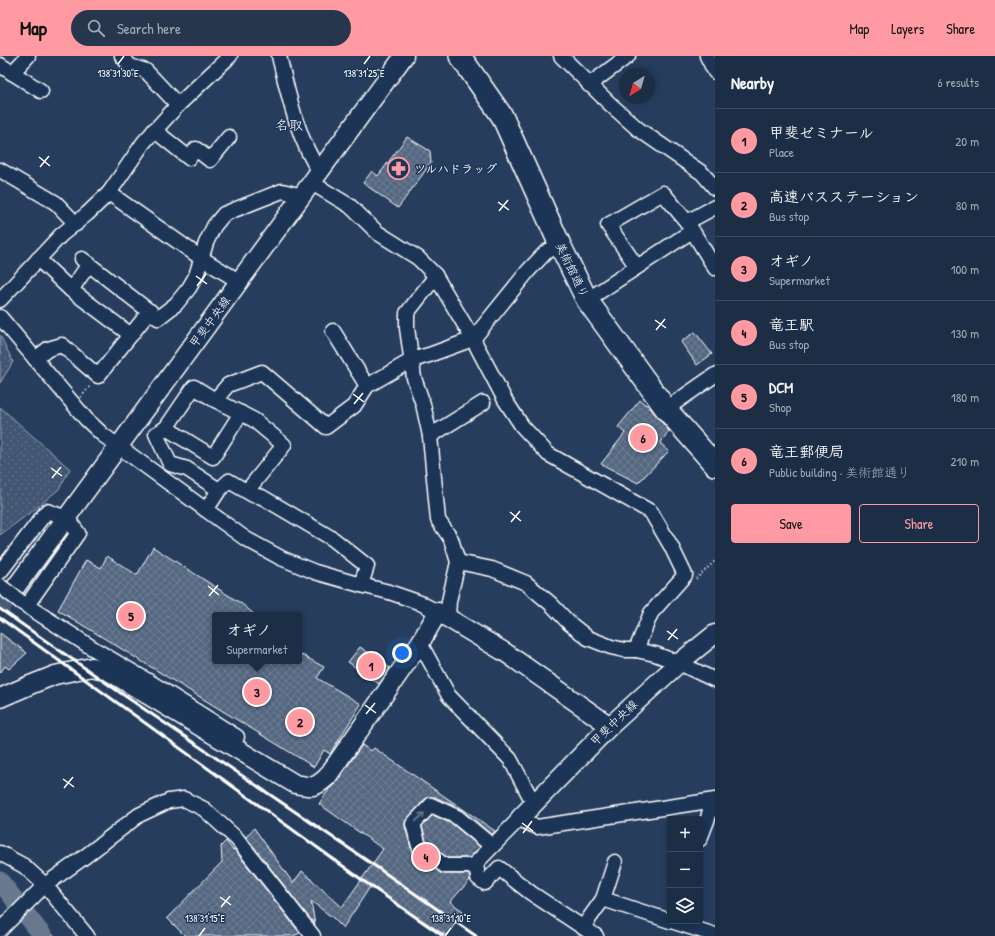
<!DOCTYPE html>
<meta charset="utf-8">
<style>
body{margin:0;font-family:"Patrick Hand","Klee One",sans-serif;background:#25364d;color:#f1f3f6}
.controls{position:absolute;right:12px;bottom:12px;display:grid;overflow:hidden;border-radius:4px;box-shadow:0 2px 6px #0003}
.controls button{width:36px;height:36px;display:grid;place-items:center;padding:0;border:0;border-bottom:1px solid #3a4a5f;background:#1c2e46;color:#f1f3f6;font:20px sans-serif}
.compass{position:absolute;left:619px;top:12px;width:36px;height:36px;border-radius:50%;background:#1c2e46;box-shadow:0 2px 6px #0003;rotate:217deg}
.you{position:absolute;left:402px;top:597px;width:14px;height:14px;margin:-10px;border:3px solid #fff;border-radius:50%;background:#1a73e8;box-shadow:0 0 0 6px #1a73e833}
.badge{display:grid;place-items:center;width:26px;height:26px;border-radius:50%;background:#ff9aa2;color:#111;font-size:13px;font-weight:700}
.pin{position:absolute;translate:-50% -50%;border:2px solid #fff;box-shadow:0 1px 4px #0006}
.popup{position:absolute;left:212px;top:556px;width:90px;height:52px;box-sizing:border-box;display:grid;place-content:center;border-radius:4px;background:#1c2e46;filter:drop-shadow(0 1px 3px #0005);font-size:13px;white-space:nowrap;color:#a0a8b3}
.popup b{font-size:15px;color:#f1f3f6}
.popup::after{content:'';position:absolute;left:50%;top:100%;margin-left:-8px;border:8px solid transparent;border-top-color:#1c2e46}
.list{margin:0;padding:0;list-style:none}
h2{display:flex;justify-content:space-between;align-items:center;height:52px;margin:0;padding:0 16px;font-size:17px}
h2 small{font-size:13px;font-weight:400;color:#a0a8b3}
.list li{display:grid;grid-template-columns:26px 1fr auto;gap:12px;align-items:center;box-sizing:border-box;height:64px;padding:0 16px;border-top:1px solid #3a4a5f}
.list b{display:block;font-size:15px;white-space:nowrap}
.list p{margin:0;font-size:13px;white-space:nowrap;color:#a0a8b3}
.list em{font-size:13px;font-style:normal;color:#a0a8b3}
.actions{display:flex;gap:8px;padding:12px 16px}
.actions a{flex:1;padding:9px 0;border:1px solid #ff9aa2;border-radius:4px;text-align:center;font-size:14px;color:#ff9aa2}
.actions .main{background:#ff9aa2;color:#111}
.icon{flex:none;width:22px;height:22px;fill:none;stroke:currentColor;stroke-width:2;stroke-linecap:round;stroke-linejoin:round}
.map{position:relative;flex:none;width:715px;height:880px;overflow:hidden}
header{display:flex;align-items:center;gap:24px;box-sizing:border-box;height:56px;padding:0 20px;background:#ff9aa2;color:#111}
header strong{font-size:19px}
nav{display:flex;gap:22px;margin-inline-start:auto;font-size:14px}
.search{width:280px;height:36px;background:#25364d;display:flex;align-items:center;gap:10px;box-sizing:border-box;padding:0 14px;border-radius:22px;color:#a0a8b3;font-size:15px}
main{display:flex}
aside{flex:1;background:#1c2e46}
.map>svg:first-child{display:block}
</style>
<header>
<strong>Map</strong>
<div class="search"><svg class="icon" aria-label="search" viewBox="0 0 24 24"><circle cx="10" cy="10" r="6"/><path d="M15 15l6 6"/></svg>Search here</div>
<nav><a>Map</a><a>Layers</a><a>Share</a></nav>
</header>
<main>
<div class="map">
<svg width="715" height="880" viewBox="0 0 715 880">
<defs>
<pattern id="grass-dots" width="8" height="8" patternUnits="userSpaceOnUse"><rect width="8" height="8" fill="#425672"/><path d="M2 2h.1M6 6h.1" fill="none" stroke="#5e6f87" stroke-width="1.8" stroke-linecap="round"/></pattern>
<pattern id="building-cross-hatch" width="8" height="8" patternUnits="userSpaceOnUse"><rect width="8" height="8" fill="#556781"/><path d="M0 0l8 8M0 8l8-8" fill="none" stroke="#6e7e94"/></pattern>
</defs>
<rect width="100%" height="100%" fill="#263d5e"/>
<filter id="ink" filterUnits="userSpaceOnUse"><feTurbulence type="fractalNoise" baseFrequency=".025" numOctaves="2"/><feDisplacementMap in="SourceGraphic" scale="8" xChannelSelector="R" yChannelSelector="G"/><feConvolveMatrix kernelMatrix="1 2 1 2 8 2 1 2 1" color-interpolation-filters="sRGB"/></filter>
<g filter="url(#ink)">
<!-- grass -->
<g fill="url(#grass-dots)" stroke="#a0aab8">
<path d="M0,279L13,306L0,327Z"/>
<path d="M0,351L70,413L59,433L35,453L0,479Z"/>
</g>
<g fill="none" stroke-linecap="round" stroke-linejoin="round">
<!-- stream -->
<path stroke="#a4aebb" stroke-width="3" d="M25,854L53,880"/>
<!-- river -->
<path stroke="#67788e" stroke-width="19" d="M0,825L43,880"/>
</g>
<!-- building -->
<g fill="url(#building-cross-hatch)" stroke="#fff">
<path d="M407,81L430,95L431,107L398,152L363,127L372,115L378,120Z"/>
<path d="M695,276L712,298L697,309L681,286Z"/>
<path d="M640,344L646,349L647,348L669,375L660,387L669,395L638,427L601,408L625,377L618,371Z"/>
<path d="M153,491L242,548L255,559H215V605H299L302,599L324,611L317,622L361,648L330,698L324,694L314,711L58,554L86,504L101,512L107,500L137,519Z"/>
<path d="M0,577L27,597L9,613L5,610L0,617Z"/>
<path d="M360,591L390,612L379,628L348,606Z"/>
<path d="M362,689L371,695L374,692L495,775L492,779L461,753L435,741H430L425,743L405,766V770L411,792L414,797L440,817L445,818H469L470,824L450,846L463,855L447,880L370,831L343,872L333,862L311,845L315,869L246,781L254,772L293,827L302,815L342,851L383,793L319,748L329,733L336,727Z"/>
<path d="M433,759L452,768L480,791L469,802H448L426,785L422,770Z"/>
<path d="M226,785L233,794L234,793L300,877L293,880H185L167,862L222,806L221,790Z"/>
</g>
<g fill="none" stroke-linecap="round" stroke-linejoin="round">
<!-- major-tunnel -->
<path stroke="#475a76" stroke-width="18" stroke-dasharray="18 9" stroke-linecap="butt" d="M0,553L15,532"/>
<defs>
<g id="minor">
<path d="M122,0L130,10L146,15L178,49"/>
<path d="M279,0C288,37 298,85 320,116"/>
<path d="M561,0L610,48L638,73L702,117L715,132"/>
<path d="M707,0L715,16"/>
<path d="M0,9L41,35"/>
<path d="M12,17L28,0"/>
<path d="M589,29L628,0"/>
<path d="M154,74L189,102L196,93L210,104L229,81"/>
<path d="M0,114L56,147L76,168"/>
<path d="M312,127L350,150L378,177L418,202L435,219L473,283L505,344L522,370L548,398L651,456L671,490L685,519L651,557L636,594"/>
<path d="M109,137L201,202L240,226"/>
<path d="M715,151L687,166L715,212"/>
<path d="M38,203L71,234L131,279"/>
<path d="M82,203L158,262L176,248L189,232L196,220L206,187L214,170L224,158L282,135L303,140"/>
<path d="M637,211L608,169L663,137L687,166"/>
<path d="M435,219L432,225L407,257V272L414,322L423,348L430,380L438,464L451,483L458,506L449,545L448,561"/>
<path d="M71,234L89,208"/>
<path d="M0,244L61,179L87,158L109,137L144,86L178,49L230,0"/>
<path d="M587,244L692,175"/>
<path d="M0,261L86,363L103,379L246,483L281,502L315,516L361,529L389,536L418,546L438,556"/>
<path d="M333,275L367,330"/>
<path d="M35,303L48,293L62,289L98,320L150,255"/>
<path d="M215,344L254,364L284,389L247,435"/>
<path d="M666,353L715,319"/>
<path d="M166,372L213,401L241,357"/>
<path d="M430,380L483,347"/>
<path d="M219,434L187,413L170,408L156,378L166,372L194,331L215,344L228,329L262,316L326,371L354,350L367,330L412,304L429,299L473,283L528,215L546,196L560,189"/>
<path d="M206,454L219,434L229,425L253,439L262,441L333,483L367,510L361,529"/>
<path d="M458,506L492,513L526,527L551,548L569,567L588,582L611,591L624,594H636L655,598L679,607L715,624"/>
<path d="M0,516L47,455L67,462L78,477L27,549"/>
<path d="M21,546L94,593L150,626L237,681L233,690"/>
<path d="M420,587L449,640L510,703L534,748"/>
<path d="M700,783L708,762L712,745"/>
<path d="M492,790L457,761L431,749L413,768L419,790L445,810H471L476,807L520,762L526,766L537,771L715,744"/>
<path d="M0,797L24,810L45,829L87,880"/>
<path d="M476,807L478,822L485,827L499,812L531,837L596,880"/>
<path d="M603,843L615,806"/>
<path d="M671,865L715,879"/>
<path d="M583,871L603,843L670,865"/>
<path d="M0,874L45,829L83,802L139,759L169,745L184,743L204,753L237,783L313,880"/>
</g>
<g id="major">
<path d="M15,532L404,0"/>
<path d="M0,642L30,629L55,619L92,611L110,616L295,728C312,731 314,733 327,721L420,587L438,556L506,597L610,670"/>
<path d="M520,762L610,670L679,607L715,578"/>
</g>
<path id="highway" d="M460,0L502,60L560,189L587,244L666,353L715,409"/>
</defs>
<!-- minor casing -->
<use href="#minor" stroke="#fff" stroke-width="17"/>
<!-- major casing -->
<use href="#major" stroke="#fff" stroke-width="21"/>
<!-- highway casing -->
<use href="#highway" stroke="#fff" stroke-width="24"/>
<!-- path -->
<g stroke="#fff" stroke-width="2" stroke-dasharray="1 3" stroke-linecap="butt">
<path d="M81,341L91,329"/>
<path d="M696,523L715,505"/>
</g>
<!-- minor -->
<use href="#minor" stroke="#1d3557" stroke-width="14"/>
<!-- major -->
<use href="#major" stroke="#1d3557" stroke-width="18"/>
<!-- highway -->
<use href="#highway" stroke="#1d3557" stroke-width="21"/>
<!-- rail -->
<g stroke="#fff" stroke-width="3">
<path d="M0,553L125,640L375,810L476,880"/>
<path d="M0,562L365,826L443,880"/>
</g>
<defs>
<path id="minor-bridge" d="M0,530L21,546"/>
</defs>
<!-- minor-bridge casing -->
<use href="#minor-bridge" stroke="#fff" stroke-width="17" stroke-linecap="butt"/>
<!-- minor-bridge -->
<use href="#minor-bridge" stroke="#1d3557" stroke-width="14"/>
</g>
<!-- one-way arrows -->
<defs><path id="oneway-shaft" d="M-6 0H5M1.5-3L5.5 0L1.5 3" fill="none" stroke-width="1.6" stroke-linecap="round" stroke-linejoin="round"/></defs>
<use stroke="#6c7c92" href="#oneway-shaft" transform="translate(420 761) rotate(-44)"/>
</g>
<!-- ticks -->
<path fill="none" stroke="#fff" stroke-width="1.5" d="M118,8L124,0M364,8L370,0M39,101L50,110M40,111L49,100M498,146L509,154M499,155L508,144M196,220L207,228M197,230L206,218M655,264L666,272M656,274L665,263M353,338L364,346M354,348L363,337M51,412L62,420M52,422L61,411M510,456L521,465M511,466L520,455M208,530L219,539M209,540L218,529M667,575L678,583M668,584L677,573M365,649L376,657M366,658L375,647M63,723L74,731M64,732L73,721M522,767L533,775M523,777L532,765M220,841L231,849M221,851L230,840M199,880L205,872M445,880L451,872"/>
<!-- icons -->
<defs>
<symbol id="pharmacy-ring" viewBox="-11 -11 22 22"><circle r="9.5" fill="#1d3557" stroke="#ff9aa2" stroke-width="1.5"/><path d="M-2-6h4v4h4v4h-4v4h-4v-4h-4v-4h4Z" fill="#ff9aa2"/></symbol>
</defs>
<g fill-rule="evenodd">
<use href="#pharmacy-ring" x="386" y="100" width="25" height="25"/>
</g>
<g text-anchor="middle" stroke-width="3" stroke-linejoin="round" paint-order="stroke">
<!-- poi labels -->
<g font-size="12" font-weight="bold" fill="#fff" stroke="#1d3557" text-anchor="start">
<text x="414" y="117">ツルハドラッグ</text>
</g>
<!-- street labels -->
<g font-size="12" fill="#fff" stroke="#1d3557">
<text transform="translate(572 214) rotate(64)" y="4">美術館通り</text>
<text transform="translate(210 266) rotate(-54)" y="4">甲斐中央線</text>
<text transform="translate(614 667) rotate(-44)" y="4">甲斐中央線</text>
</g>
<!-- quarter labels -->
<g font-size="14" fill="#fff" stroke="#1d3557">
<text x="289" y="74">名取</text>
</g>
</g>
<g font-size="10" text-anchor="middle" fill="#fff" stroke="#1d3557" stroke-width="3" stroke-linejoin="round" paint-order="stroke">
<text x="118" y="21">138°31'30"E</text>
<text x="364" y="21">138°31'25"E</text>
<text x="205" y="866">138°31'15"E</text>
<text x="451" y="866">138°31'10"E</text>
</g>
</svg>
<div class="controls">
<button>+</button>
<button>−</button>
<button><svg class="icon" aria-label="layers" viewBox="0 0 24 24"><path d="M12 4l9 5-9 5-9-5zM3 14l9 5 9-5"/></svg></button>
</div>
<svg class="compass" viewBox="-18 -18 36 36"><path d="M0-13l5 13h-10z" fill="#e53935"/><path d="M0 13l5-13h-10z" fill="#a0a8b3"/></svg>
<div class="you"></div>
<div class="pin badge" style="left:371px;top:610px">1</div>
<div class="pin badge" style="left:300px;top:666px">2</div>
<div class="pin badge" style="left:257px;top:636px">3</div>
<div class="popup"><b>オギノ</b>Supermarket</div>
<div class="pin badge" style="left:426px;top:801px">4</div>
<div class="pin badge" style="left:131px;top:560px">5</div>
<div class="pin badge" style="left:643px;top:382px">6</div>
</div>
<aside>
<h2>Nearby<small>6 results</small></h2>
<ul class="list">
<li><span class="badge">1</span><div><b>甲斐ゼミナール</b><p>Place</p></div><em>20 m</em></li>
<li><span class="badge">2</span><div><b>高速バスステーション</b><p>Bus stop</p></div><em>80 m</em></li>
<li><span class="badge">3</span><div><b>オギノ</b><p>Supermarket</p></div><em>100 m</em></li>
<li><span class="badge">4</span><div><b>竜王駅</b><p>Bus stop</p></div><em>130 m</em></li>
<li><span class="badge">5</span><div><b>DCM</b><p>Shop</p></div><em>180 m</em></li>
<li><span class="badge">6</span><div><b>竜王郵便局</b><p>Public building · 美術館通り</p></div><em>210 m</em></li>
</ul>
<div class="actions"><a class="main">Save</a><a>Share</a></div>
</aside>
</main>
